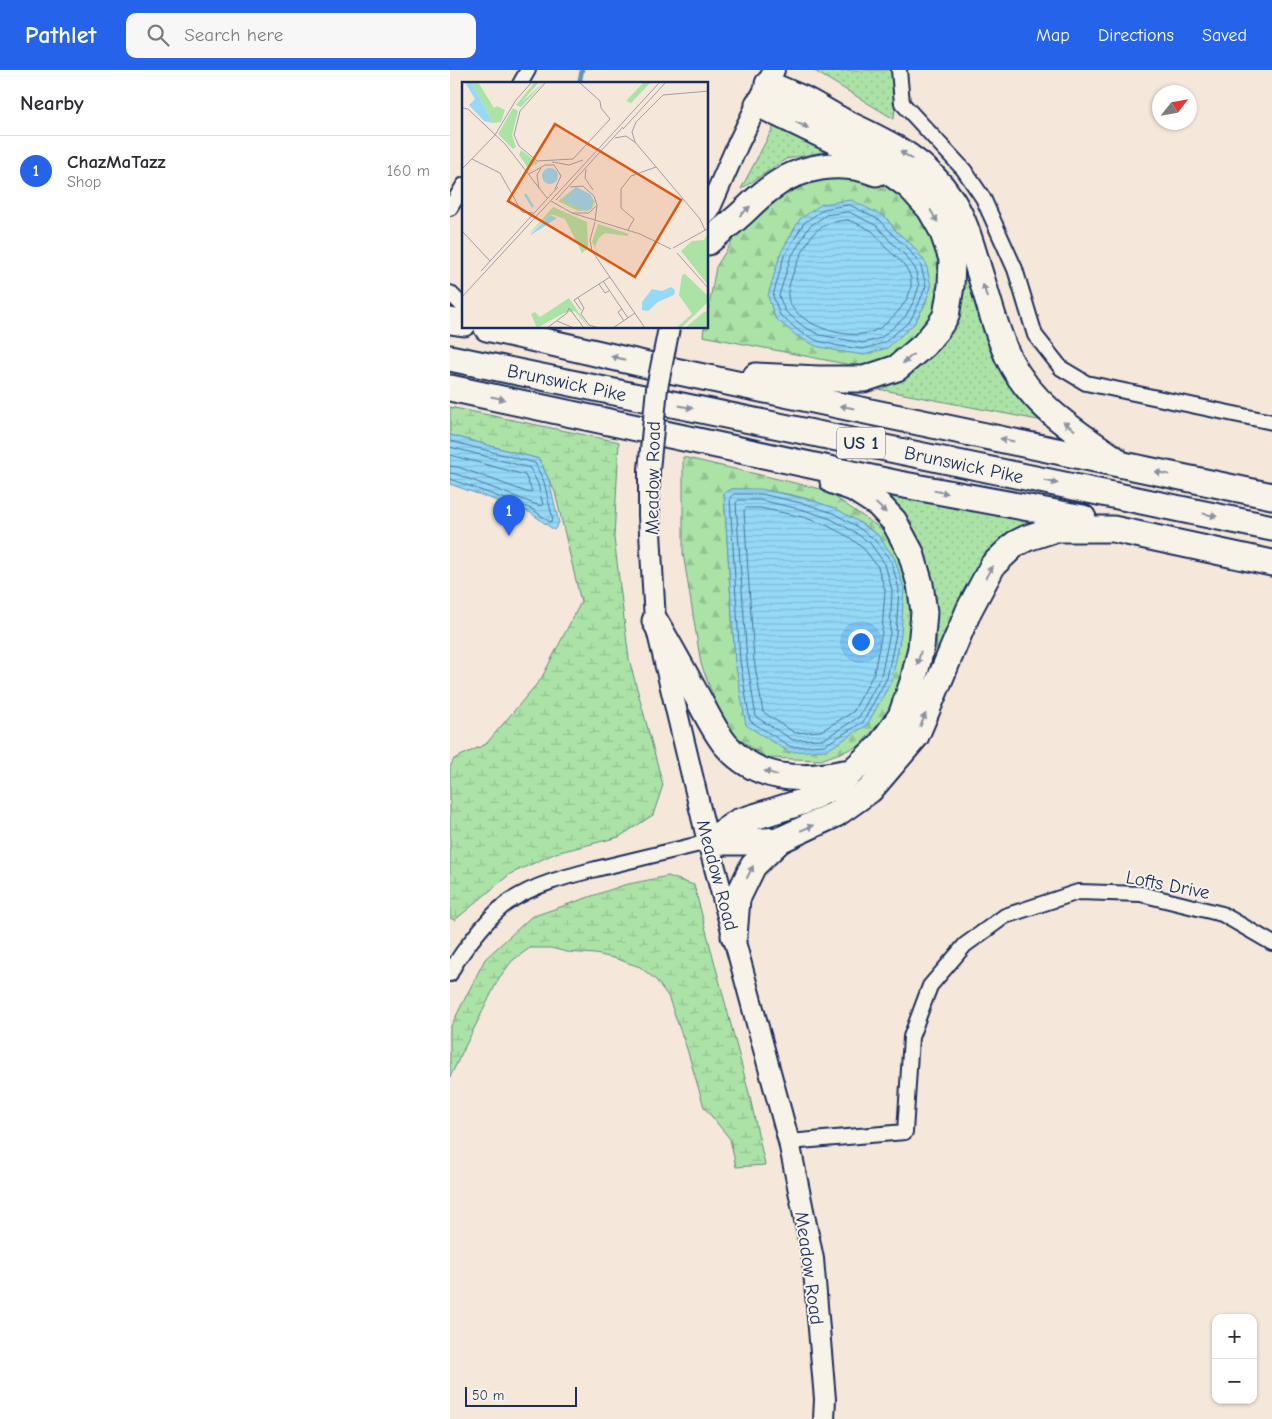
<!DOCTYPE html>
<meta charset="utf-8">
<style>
body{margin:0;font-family:"Comic Neue",sans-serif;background:#f7f7f7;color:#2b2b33}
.controls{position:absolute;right:15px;bottom:15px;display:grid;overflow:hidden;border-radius:10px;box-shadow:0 1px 4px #0004}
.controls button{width:45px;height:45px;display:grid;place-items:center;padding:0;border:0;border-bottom:1px solid #e1e1e2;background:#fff;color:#2b2b33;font:25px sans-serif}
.compass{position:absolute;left:702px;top:15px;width:45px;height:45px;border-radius:50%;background:#fff;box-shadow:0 1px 4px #0004;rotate:59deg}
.scale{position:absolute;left:15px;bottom:12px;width:112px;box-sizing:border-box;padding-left:5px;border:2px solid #1b2f5e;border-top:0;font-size:14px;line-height:18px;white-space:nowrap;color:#1b2f5e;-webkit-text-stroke:4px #f7f3e8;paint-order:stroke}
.you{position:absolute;left:410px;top:571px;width:18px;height:18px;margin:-12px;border:4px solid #fff;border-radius:50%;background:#1a73e8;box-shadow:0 0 0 8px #1a73e833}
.badge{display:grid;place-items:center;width:32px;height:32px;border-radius:50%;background:#2563eb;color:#fff;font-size:16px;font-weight:700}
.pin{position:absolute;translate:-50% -41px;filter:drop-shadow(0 1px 2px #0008)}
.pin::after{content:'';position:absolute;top:26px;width:18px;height:15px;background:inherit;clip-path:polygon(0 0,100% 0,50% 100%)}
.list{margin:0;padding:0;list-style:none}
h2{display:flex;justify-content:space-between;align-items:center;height:65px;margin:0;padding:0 20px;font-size:21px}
h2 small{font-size:16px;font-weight:400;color:#7c7c81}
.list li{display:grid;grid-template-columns:32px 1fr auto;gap:15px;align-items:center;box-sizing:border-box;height:70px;padding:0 20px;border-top:1px solid #e1e1e2}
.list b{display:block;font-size:19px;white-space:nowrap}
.list p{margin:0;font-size:16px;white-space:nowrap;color:#7c7c81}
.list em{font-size:16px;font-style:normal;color:#7c7c81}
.icon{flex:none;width:28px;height:28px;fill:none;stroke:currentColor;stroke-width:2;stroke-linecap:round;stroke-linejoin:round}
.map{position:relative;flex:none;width:822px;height:1349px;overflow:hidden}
header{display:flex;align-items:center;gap:30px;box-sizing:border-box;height:70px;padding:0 25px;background:#2563eb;color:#fff}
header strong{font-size:24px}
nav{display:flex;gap:28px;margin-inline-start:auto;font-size:18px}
.search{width:350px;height:45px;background:#f7f7f7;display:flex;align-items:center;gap:12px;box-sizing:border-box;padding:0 18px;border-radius:10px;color:#7c7c81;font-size:19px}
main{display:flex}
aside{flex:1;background:#fff}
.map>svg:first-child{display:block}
</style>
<header>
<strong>Pathlet</strong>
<div class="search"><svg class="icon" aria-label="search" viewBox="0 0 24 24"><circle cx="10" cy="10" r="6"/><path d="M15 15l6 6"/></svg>Search here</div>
<nav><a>Map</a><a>Directions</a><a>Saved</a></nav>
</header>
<main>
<aside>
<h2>Nearby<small></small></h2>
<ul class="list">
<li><span class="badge">1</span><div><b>ChazMaTazz</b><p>Shop</p></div><em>160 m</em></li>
</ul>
</aside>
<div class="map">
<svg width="822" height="1349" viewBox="0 0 822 1349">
<defs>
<pattern id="grass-dots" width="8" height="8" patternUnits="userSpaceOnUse" patternTransform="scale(1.25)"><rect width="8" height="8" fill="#abe2a6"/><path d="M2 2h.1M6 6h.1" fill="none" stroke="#93c291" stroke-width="1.8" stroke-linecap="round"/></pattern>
<pattern id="forest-firs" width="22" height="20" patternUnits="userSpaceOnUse" patternTransform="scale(1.25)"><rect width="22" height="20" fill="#abe2a6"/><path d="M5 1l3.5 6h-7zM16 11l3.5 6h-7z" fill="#93c291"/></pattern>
<pattern id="wetland-marsh" width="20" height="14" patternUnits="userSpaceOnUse" patternTransform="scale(1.25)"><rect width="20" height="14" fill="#abe2a6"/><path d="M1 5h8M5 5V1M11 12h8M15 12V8" fill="none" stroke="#93c291"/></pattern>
<pattern id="water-rules" width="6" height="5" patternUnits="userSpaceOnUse" patternTransform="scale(1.25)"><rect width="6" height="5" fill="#95d9f7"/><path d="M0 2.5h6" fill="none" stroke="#80bbd6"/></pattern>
</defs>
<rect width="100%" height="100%" fill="#f5e7da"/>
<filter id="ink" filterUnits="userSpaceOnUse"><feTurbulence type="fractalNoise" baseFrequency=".02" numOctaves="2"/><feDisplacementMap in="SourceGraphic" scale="10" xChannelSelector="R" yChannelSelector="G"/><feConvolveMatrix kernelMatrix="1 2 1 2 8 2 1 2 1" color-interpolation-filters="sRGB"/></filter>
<g filter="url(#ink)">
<!-- grass -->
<g fill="url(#grass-dots)" stroke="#638882">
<path d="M363,0H448L444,49Z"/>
<path d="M325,54L383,80L336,89L291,119Z"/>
<path d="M517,193L593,351L418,317L508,248Z"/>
<path d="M439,426L586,451L551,470L521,518L487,583L484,523L474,478Z"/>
</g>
<!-- forest -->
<g fill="url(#forest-firs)" stroke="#638882" fill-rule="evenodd">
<path d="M399,102L453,118L483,152L496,196L491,240L459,281L411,297L253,266L254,258H258V242L266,197L293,154L356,109ZM435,147L447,162L462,175L481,217L474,236L464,254Z"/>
<path d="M233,387L375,420L434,461L462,501L460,589L436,646L409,676L371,690L317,688L276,660L251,594L233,483ZM282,419C338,419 383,432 428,465L285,592L274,424Z"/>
</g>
<!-- wetland -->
<g fill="url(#wetland-marsh)" stroke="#638882">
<path d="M0,337L169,372L164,468L179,589L213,715L203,745L169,767L106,783L60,804L5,850L0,848V697L4,689L36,674L91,609L131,532L105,422L89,389L0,365Z"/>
<path d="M218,806L244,815L299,1023L315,1095L286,1097L280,1069L254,1037L237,979L218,926L206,910L190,897L164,888L145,884L117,882L101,878H80L63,890L49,908L0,1007V958L35,889L81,847L174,815Z"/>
</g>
<!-- water -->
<g fill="url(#water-rules)" stroke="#6495ba">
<path d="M401,130L435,147L447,162L462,175L476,193L481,217L474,236L464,254L437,278L414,285L388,281L366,276L347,266L325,248L318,226L330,184L350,149L372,134Z"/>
<path d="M0,365L89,389L99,410L109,453L104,460L81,443L0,414Z"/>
<path d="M282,419H311L357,429L385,438L409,452L428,465L445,489L454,518L451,565L442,610L417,655L377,680L339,682L296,655L285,592L274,423Z"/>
</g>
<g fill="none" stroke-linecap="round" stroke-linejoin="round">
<!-- shore -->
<g stroke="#4c739b" stroke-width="1">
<path d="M400,135L431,151L444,166L458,178L471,196L476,216L469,233L460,251L434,273L413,279L389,276L368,271L350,262L330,245L323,226L334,186L354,153L374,139Z"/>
<path d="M399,142L427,156L440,171L453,183L465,198L469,216L464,231L455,247L431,268L413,273L370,265L354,257L335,241L329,226L340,189L359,157L376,145Z"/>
<path d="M398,150C406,153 415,157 422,161C427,165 430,171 434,176C442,184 452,190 458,201C469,222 448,243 434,255C411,275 359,260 342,237C340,235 338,229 338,226C336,214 357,168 366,161C376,153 386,151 398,150Z"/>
<path d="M0,371L85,393L94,412L103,450L100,452L82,439L0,409"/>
<path d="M0,377L80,398L88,414L93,435L90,436L6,404L0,403"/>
<path d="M0,385L75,405L82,421L79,423L8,397L0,396"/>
<path d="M284,424H311L356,434L383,443L406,456L424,469L441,491L449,519L446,564L437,608L413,652L375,675L341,677L300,651L290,591L280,428Z"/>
<path d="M289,430H310L354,440L381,449L403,461L420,473L435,494L442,520L440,563L431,606L409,647L374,669L343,670L306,647L297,591L286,433Z"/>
<path d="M297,438H310L353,447L378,456L399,467L414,479L428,497L435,520L432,562L424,603L403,642L371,661L345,663L313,642L304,590L294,441Z"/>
</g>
<!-- stream -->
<path stroke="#6495ba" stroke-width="4.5" d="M132,14L130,9L132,0"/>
<defs>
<g id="street">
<path d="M449,0L452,33L514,100L533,128L565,199L585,265L611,298L636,313L822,352"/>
<path d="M70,14L78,0"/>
<path d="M0,138L14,115"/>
<path d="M0,223L14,237"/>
<path d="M0,904C9,884 42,842 60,831C88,813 119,806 150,798C186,789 222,781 258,772"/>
<path d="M339,1072L455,1062L461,967L480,916L515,875L555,846L628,822L691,824L772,844L822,873"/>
</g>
<g id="secondary">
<path d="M258,142L288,74L324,0"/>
<path d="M199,400V445L205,551L258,772L339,1072L363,1189L375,1329L374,1349"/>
</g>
<g id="highway">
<path d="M318,14C329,19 341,24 353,29C367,36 381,45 396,53C437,73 474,88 501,129C517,153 523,183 532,210C540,236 547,264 559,289C582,335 624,361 665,389"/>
<path d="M258,172C268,163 279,155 290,145C299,137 308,127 318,120C348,96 391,89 426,103"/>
<path d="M0,251L14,253"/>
<path d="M37,258L215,299L822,426"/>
<path d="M0,288L822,458"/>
<path d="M306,306L368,309H414L447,298L474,275L488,258L496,246L501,216L502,189L492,160L480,139L460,117L420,88L308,34"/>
<path d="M0,318L449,414L633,448"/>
<path d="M205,551C220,577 234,602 248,628C256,643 264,660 275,674C306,711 350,712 394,703"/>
<path d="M258,772H299L330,770L386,744L420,720L466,666L519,540L543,495L565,474L577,468L605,459H663L822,493"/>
<path d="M258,772L288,752L352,732L387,715L430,676L451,646L463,612L471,578L474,542L470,514L461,483L444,451L428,434L403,418L383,411"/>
<path d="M284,866L287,829L303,796L330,770"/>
</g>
</defs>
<!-- street casing -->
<use href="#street" stroke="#1b2f5e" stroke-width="18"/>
<!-- secondary casing -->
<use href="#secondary" stroke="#1b2f5e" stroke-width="24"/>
<!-- highway casing -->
<use href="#highway" stroke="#1b2f5e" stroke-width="29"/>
<!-- street -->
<use href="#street" stroke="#f7f3e8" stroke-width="14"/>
<!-- secondary -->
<use href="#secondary" stroke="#f7f3e8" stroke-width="20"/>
<!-- highway -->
<use href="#highway" stroke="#f7f3e8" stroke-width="25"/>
<defs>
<path id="secondary-bridge" d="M199,400L207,318L219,258"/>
</defs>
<!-- secondary-bridge casing -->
<use href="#secondary-bridge" stroke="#1b2f5e" stroke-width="24" stroke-linecap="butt"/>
<!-- secondary-bridge -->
<use href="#secondary-bridge" stroke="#f7f3e8" stroke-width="20"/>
</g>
<!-- one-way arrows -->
<defs><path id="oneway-solid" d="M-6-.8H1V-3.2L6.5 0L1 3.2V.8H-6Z" transform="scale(1.25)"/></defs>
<g fill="#8991a3">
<use href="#oneway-solid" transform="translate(352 55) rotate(25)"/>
<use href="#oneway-solid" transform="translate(456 85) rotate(-146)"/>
<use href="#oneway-solid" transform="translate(295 141) rotate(-42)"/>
<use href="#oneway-solid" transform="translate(484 146) rotate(59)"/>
<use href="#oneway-solid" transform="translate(535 221) rotate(-108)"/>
<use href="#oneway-solid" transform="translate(168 288) rotate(-167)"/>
<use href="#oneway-solid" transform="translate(458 289) rotate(139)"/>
<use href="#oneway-solid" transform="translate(48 328) rotate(12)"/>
<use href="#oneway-solid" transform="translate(236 337) rotate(12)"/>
<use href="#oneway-solid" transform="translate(397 337) rotate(-168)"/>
<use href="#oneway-solid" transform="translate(619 356) rotate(-144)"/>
<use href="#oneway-solid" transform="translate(557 370) rotate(-168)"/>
<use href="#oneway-solid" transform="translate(712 403) rotate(-168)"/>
<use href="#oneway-solid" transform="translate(601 412) rotate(12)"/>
<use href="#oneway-solid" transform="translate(491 422) rotate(11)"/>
<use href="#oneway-solid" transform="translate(431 438) rotate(43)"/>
<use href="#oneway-solid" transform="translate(760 445) rotate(12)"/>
<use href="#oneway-solid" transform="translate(539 502) rotate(-61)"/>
<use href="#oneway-solid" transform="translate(469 588) rotate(104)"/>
<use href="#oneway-solid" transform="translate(473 650) rotate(-67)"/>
<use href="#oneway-solid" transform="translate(321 703) rotate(-162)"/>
<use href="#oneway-solid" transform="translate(357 758) rotate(-23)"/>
<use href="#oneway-solid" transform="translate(300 802) rotate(-63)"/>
</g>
</g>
<g text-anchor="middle" stroke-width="4" stroke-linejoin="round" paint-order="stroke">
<!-- shield labels -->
<rect fill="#f7f3e8" stroke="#5d6a87" stroke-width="1" x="387" y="357.5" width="48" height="31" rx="4"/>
<g font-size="18" font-weight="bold" fill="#1b2f5e">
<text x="411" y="379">US 1</text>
</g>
<!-- street labels -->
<g font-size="19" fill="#1b2f5e" stroke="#f7f3e8">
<text transform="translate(117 312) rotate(12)" y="7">Brunswick Pike</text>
<text transform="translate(514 394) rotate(12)" y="7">Brunswick Pike</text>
<text transform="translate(202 408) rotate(-89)" y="7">Meadow Road</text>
<text transform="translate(268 805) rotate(75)" y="7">Meadow Road</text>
<text transform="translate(718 814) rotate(11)" y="7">Lofts Drive</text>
<text transform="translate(360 1198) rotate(82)" y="7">Meadow Road</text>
</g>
</g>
<!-- overview -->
<g transform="translate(12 12)">
<rect width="246" height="246" fill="#f5e7da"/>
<path d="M182,0H189L169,21L164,19ZM51,26L56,29L50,53L54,65L51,67L36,52ZM59,68L76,81L66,86L57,73Z" fill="#abe2a6"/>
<path d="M9,0H16L32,26L35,24L43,28L39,40L31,41ZM73,0H77L59,21L82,0L59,25L54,23ZM114,105L133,119L129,128L116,129L96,119ZM246,151V203L219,169L230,159L242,158ZM223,192L246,214V220L219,246H214L230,232L217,213L220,193ZM246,229V246H223L242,230Z" fill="#abe2a6"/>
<path d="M91,125L125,140L126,167L120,171L103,137L92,133H88L67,152ZM136,142L167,152L165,154L143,151L137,156L133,164L142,182L130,160ZM107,216L127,246L113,229L102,231L75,246L69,232L73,230L78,235Z" fill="#abe2a6"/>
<path d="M3,0H9L31,41L22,39L7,23L13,17ZM80 94a8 8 0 1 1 16 0a8 8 0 1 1-16 0ZM114,105L128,112L131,117L129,126L124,129L101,118ZM88,133L95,136L69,153V152ZM209,205L213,208L212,213L196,220L186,229L180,228V220L190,207L200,209Z" fill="#95d9f7"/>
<path fill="none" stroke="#95d9f7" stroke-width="2.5" d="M63,112L71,125"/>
<path fill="none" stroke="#9e9da8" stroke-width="1" d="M84,0L58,29L52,53L57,64L75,79L111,77L148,37L139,26L138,19L118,1M0,26L6,27L43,62L85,116M161,47L204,0M153,56L164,54L174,61M10,77L38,91L60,130L71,131M90,80L107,83L121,78M0,87L33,53L54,18L70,0M124,87L123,96L131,108M67,92L83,83H92L99,94L93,107M108,105L121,104L132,114L135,123L133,139M77,107L75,93L79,86M94,118L161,45M89,119L110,131L178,152L209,167M110,131H127L134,124M133,140L128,158L130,169L183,246M166,148L172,137L159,126V107L169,94L194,85M243,148L238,137L173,60L170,50L174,40L201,13L247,9M0,149L28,179M211,166L247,146M215,171L247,207M19,189L96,105M141,199L166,236M137,202L143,211L147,209M0,215L198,0M116,216L122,226L119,232L127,243L137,246M160,227L156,230L162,239M119,228L112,218L148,195M95,239L112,246M85,246L105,231L107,226L122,246M151,246L173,231"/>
<path fill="#de5710" fill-opacity="0.15" stroke="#de5710" stroke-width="2.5" d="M93,42L219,118L173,195L46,119Z"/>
<rect width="246" height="246" fill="none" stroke="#1b2f5e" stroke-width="2.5"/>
</g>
</svg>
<div class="controls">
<button>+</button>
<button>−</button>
</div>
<svg class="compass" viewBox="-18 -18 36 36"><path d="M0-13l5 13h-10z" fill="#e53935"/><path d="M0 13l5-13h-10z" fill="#7c7c81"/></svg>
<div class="scale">50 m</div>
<div class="you"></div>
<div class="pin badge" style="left:59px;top:466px">1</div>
</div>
</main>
